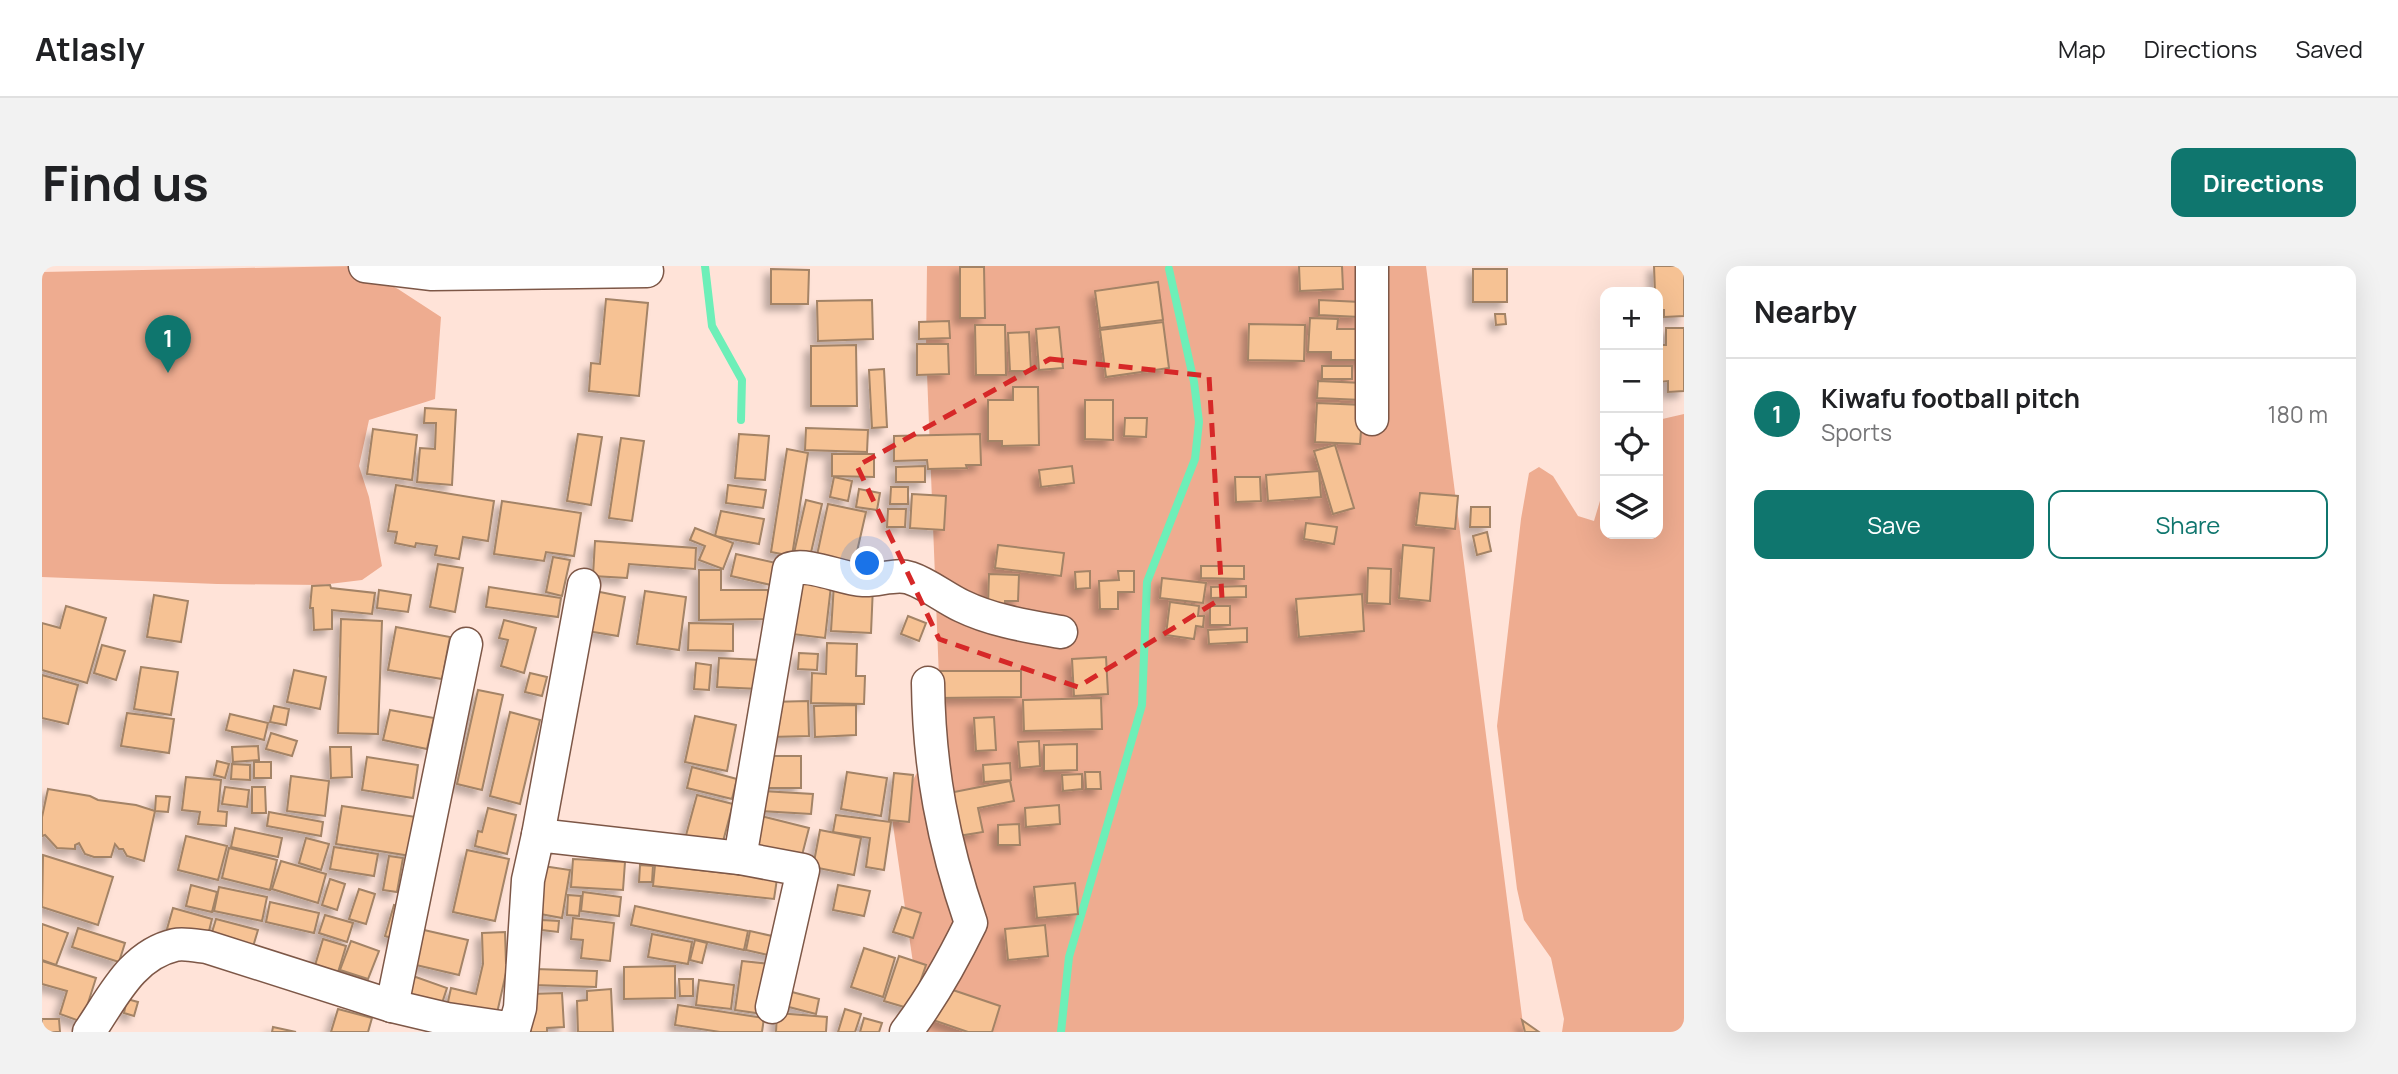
<!DOCTYPE html>
<meta charset="utf-8">
<style>
body{margin:0;font-family:Manrope,sans-serif;background:#f2f2f2;color:#202124}
.controls{position:absolute;right:21px;top:21px;display:grid;overflow:hidden;border-radius:14px;box-shadow:0 7px 28px #0002}
.controls button{width:63px;height:63px;display:grid;place-items:center;padding:0;border:0;border-bottom:2px solid #e0e0e0;background:#fff;color:#202124;font:35px sans-serif}
.you{position:absolute;left:826px;top:298px;width:24px;height:24px;margin:-18px;border:5px solid #fff;border-radius:50%;background:#1a73e8;box-shadow:0 0 0 10px #1a73e833}
.badge{display:grid;place-items:center;width:46px;height:46px;border-radius:50%;background:#0f766e;color:#fff;font-size:23px;font-weight:700}
.pin{position:absolute;translate:-50% -58px;filter:drop-shadow(0 2px 4px #0008)}
.pin::after{content:'';position:absolute;top:37px;width:24px;height:21px;background:inherit;clip-path:polygon(0 0,100% 0,50% 100%)}
.list{margin:0;padding:0;list-style:none}
h2{display:flex;justify-content:space-between;align-items:center;height:91px;margin:0;padding:0 28px;font-size:30px}
h2 small{font-size:23px;font-weight:400;color:#757577}
.list li{display:grid;grid-template-columns:46px 1fr auto;gap:21px;align-items:center;box-sizing:border-box;height:112px;padding:0 28px;border-top:2px solid #e0e0e0}
.list b{display:block;font-size:26px;white-space:nowrap}
.list p{margin:0;font-size:23px;white-space:nowrap;color:#757577}
.list em{font-size:23px;font-style:normal;color:#757577}
.actions{display:flex;gap:14px;padding:21px 28px}
.actions a{flex:1;padding:16px 0;border:2px solid #0f766e;border-radius:14px;text-align:center;font-size:24px;color:#0f766e}
.actions .main{background:#0f766e;color:#fff}
.icon{flex:none;width:38px;height:38px;fill:none;stroke:currentColor;stroke-width:2;stroke-linecap:round;stroke-linejoin:round}
.map{position:relative;flex:none;width:1642px;height:766px;overflow:hidden;border-radius:14px}
header{display:flex;align-items:center;gap:42px;box-sizing:border-box;height:98px;padding:0 35px;background:#fff;border-bottom:2px solid #e0e0e0}
header strong{font-size:33px}
nav{display:flex;gap:38px;margin-inline-start:auto;font-size:24px}
.intro{display:flex;align-items:center;justify-content:space-between;box-sizing:border-box;height:168px;padding:0 42px}
h1{margin:0;font-size:49px}
.button{padding:18px 32px;border-radius:14px;background:#0f766e;color:#fff;font-size:24px;font-weight:700}
main{display:flex;gap:42px;padding:0 42px}
aside{flex:1;background:#fff;border-radius:14px;box-shadow:0 7px 28px #0002}
.map>svg:first-child{display:block}
</style>
<header>
<strong>Atlasly</strong>
<nav><a>Map</a><a>Directions</a><a>Saved</a></nav>
</header>
<div class="intro"><h1>Find us</h1><a class="button">Directions</a></div>
<main>
<div class="map">
<svg width="1642" height="766" viewBox="0 0 1642 766">
<defs>
<filter id="shadow"><feDropShadow dx="-6" dy="6" stdDeviation="3.5" flood-color="#0004"/></filter>
</defs>
<rect width="100%" height="100%" fill="#ffe3d8"/>
<!-- green -->
<g fill="#eeac90">
<path d="M311,0L356,23L399,51L393,133L327,154L317,200L327,231L340,300L320,314L279,319L175,318L0,311V6Z"/>
<path d="M885,0H1384L1482,766H881L850,552L899,463L884,82Z"/>
<path d="M1642,148V766H1520L1522,753L1509,692L1482,654L1475,623L1455,460L1479,253L1487,207L1497,201L1511,210L1536,250L1552,255L1563,218V268H1616V154Z"/>
</g>
<g fill="none" stroke-linecap="round" stroke-linejoin="round">
<!-- stream -->
<g stroke="#6defb8" stroke-width="8">
<path d="M663,0L670,60L700,114L699,154"/>
<path d="M1019,766L1027,691L1100,439L1105,316L1153,193L1157,156L1152,116L1127,3"/>
</g>
</g>
<!-- building -->
<g fill="#f6c294" stroke="#a38366" stroke-width="2" filter="url(#shadow)">
<path d="M1257,0H1300L1301,23L1258,25Z"/>
<path d="M1612,0H1642V50L1622,51V44H1616V26H1613Z"/>
<path d="M918,1H942L943,52H918Z"/>
<path d="M729,3L767,4L766,38H729Z"/>
<rect x="1431" y="3" width="34" height="33"/>
<path d="M1116,16L1121,54L1058,62L1053,25Z"/>
<path d="M564,33L606,37L597,130L547,125L549,97L558,98Z"/>
<path d="M830,34L831,73L776,75L775,35Z"/>
<path d="M1277,34L1318,36V51L1277,49Z"/>
<path d="M1453,48H1463L1464,58L1454,59Z"/>
<path d="M1268,52L1296,53L1295,63H1323V94H1289V86H1266Z"/>
<path d="M907,55L908,72L877,73V56Z"/>
<path d="M1121,56L1127,102L1064,111L1058,64Z"/>
<path d="M1207,58L1263,59L1262,95L1206,94Z"/>
<path d="M933,59H963L964,109H934Z"/>
<path d="M1017,61L1021,102L997,104L994,63Z"/>
<path d="M1624,62H1642V125L1626,126V115L1617,116L1616,79H1624Z"/>
<path d="M987,66L989,105H968L966,67Z"/>
<path d="M875,78H906L907,108L875,109Z"/>
<path d="M814,79L815,140H769V80Z"/>
<rect x="1280" y="100" width="30" height="13"/>
<path d="M842,103L845,161L830,162L827,104Z"/>
<path d="M1276,115L1321,117L1320,134L1275,132Z"/>
<path d="M971,121H996L997,179L960,180V175H946V134H971Z"/>
<path d="M1043,134H1071V174L1043,173Z"/>
<path d="M1275,137L1321,139L1318,178L1273,176Z"/>
<path d="M383,142L414,144L410,219L375,216L378,182L393,183L394,157H382Z"/>
<path d="M1083,152H1105L1104,171L1082,170Z"/>
<path d="M764,162L826,164L825,186L763,184Z"/>
<path d="M331,163L375,169L370,214L325,208Z"/>
<path d="M536,168L560,171L549,239L525,235Z"/>
<path d="M697,168L727,170L723,214L693,212Z"/>
<path d="M938,168L939,199H924L925,202L886,203L885,194L852,195V170Z"/>
<path d="M579,172L602,175L590,255L567,252Z"/>
<path d="M1293,179L1312,242L1291,248L1272,185Z"/>
<path d="M745,183L766,187L750,290L729,286Z"/>
<path d="M790,188H832V211L790,210Z"/>
<path d="M883,200V216H854V201Z"/>
<path d="M1030,200L1032,217L999,221L997,204Z"/>
<path d="M1277,205L1279,231L1226,235L1224,209Z"/>
<path d="M792,211L810,215L806,235L788,231Z"/>
<path d="M1193,211H1218L1219,235L1194,236Z"/>
<path d="M354,219L452,235L446,275L421,271L417,293L393,289L395,280L374,277L373,281L353,277L355,266L346,265Z"/>
<path d="M686,219L724,224L721,242L684,237Z"/>
<path d="M849,221H866V238H848Z"/>
<path d="M817,223L838,227L835,244L814,241Z"/>
<path d="M1378,227L1416,230L1413,263L1374,259Z"/>
<path d="M870,228L904,230L902,264L868,262Z"/>
<path d="M764,234L780,238L768,291L752,287Z"/>
<path d="M460,235L539,247L532,290L504,286L502,295L452,288Z"/>
<path d="M786,238L824,246L811,303L774,294Z"/>
<path d="M1429,241H1448V261H1428Z"/>
<path d="M846,243H864L863,261H845Z"/>
<path d="M679,245L722,253L717,278L673,270Z"/>
<path d="M1264,257L1295,261L1292,278L1262,273Z"/>
<path d="M653,262L691,277L681,303L657,294L663,280L648,274Z"/>
<path d="M1445,266L1449,285L1435,289L1431,270Z"/>
<path d="M553,275L654,282L653,303L587,298L585,312L551,310Z"/>
<path d="M956,279L1022,287L1019,310L953,302Z"/>
<path d="M1361,279L1392,282L1388,335L1357,332Z"/>
<path d="M694,288L734,297L729,319L689,310Z"/>
<path d="M511,291L528,294L520,330L504,326Z"/>
<path d="M396,298L421,302L413,346L388,341Z"/>
<path d="M1159,300H1202V313L1159,312Z"/>
<path d="M1326,302L1349,303L1348,338L1325,337Z"/>
<path d="M657,304H679V324H726V353L657,354Z"/>
<path d="M1048,305V322L1034,323L1033,306Z"/>
<path d="M1076,305H1092V326H1076V343H1058L1057,315L1077,314Z"/>
<path d="M750,306L790,311L783,372L742,367Z"/>
<path d="M947,308L977,309L976,335H963V339H946Z"/>
<path d="M1120,312L1164,317L1161,337L1118,332Z"/>
<path d="M792,318L831,320L829,367L789,365Z"/>
<path d="M288,319L289,322L333,327L330,348L290,344V363L272,364L271,342H268L270,320Z"/>
<path d="M1204,320V331L1169,332V321Z"/>
<path d="M447,321L519,332L516,351L444,341Z"/>
<path d="M337,324L369,329L366,346L335,342Z"/>
<path d="M553,325L583,331L576,370L545,365Z"/>
<path d="M603,325L644,331L637,384L595,378Z"/>
<path d="M1320,328L1322,365L1257,371L1254,333Z"/>
<path d="M112,329L146,335L139,376L105,371Z"/>
<path d="M1128,336L1157,340L1156,350H1162L1161,361L1154,360L1152,373L1124,369Z"/>
<path d="M24,340L64,352L45,417L0,404V357L18,362Z"/>
<rect x="1168" y="340" width="20" height="19"/>
<path d="M866,350L884,357L877,375L859,368Z"/>
<path d="M299,353L340,355L336,468L296,467Z"/>
<path d="M462,354L494,362L482,407L459,400L466,374L457,372Z"/>
<path d="M647,357L691,358V385L646,384Z"/>
<path d="M354,361L408,371L400,413L346,404Z"/>
<path d="M1205,362V376L1167,378L1166,364Z"/>
<path d="M785,377L815,378L814,410H823L822,438L769,437L770,407L784,408Z"/>
<path d="M60,379L83,385L74,414L52,407Z"/>
<path d="M757,387L776,388L775,404L756,403Z"/>
<path d="M1064,391L1066,428L1032,430L1030,393Z"/>
<path d="M677,392L719,394L718,423L675,421Z"/>
<path d="M654,397L669,399L667,424L652,423Z"/>
<path d="M99,401L136,406L129,449L92,443Z"/>
<path d="M252,404L284,411L278,443L245,436Z"/>
<path d="M894,405H979V431L895,432Z"/>
<path d="M488,407L505,411L500,430L483,426Z"/>
<path d="M0,409L36,419L26,458L0,452Z"/>
<path d="M436,424L461,429L440,524L415,518Z"/>
<path d="M1059,432L1060,463L982,465L981,434Z"/>
<path d="M766,435L767,470L728,471L727,436Z"/>
<path d="M814,439V469L773,471L772,440Z"/>
<path d="M232,440L247,443L244,459L228,456Z"/>
<path d="M348,444L392,452L385,483L341,474Z"/>
<path d="M468,446L498,454L478,538L448,530Z"/>
<path d="M85,447L132,453L127,487L79,480Z"/>
<path d="M188,448L226,457L222,474L184,464Z"/>
<path d="M653,450L694,459L685,505L643,496Z"/>
<path d="M952,451L954,484L934,485L932,452Z"/>
<path d="M229,467L255,475L250,490L224,483Z"/>
<path d="M997,475L998,500L978,502L976,476Z"/>
<path d="M1035,478V504L1002,505V479Z"/>
<path d="M216,480L217,494L191,496L190,481Z"/>
<path d="M288,481H309L310,511L289,512Z"/>
<rect x="722" y="490" width="37" height="32"/>
<path d="M325,491L376,499L371,532L320,524Z"/>
<path d="M175,495L187,498L183,512L172,509Z"/>
<rect x="212" y="496" width="17" height="16"/>
<path d="M968,497L969,514L942,516L941,499Z"/>
<path d="M190,498L208,499V514L189,513Z"/>
<path d="M650,501L695,513L690,533L645,522Z"/>
<path d="M805,506L845,512L839,550L799,543Z"/>
<path d="M1043,506H1058L1059,523H1044Z"/>
<path d="M852,507L871,509L867,556L847,554Z"/>
<path d="M1040,508V523L1021,525L1020,509Z"/>
<path d="M249,510L287,515L283,550L245,545Z"/>
<path d="M144,511L179,514L176,545L185,546L184,560L156,558L158,546L140,544Z"/>
<path d="M968,515L972,535L936,542L941,566L910,571L902,528Z"/>
<path d="M183,521L207,524L205,541L180,538Z"/>
<path d="M210,521H223L224,547H210Z"/>
<path d="M6,523L48,530L56,534L94,539L113,545L102,595L85,590L81,583H77L73,578L69,591H52L43,588L37,577L33,579V583L15,582L3,569L0,570V551Z"/>
<path d="M720,525L771,528L769,548L719,545Z"/>
<path d="M655,529L691,538L679,583L643,573Z"/>
<path d="M114,530L128,531L126,546L113,545Z"/>
<path d="M1017,539L1018,558L984,561L983,542Z"/>
<path d="M300,540L381,552L375,591L294,578Z"/>
<path d="M446,542L474,549L465,588L433,580L436,565L440,566Z"/>
<path d="M227,546L281,556L279,570L225,560Z"/>
<path d="M794,549L849,556L842,604L824,601L828,572L791,566Z"/>
<path d="M719,550L767,562L758,597L709,584Z"/>
<path d="M977,558L978,579H956V559Z"/>
<path d="M193,562L240,572L236,591L189,581Z"/>
<path d="M778,564L819,572L812,609L771,601Z"/>
<path d="M144,570L185,580L176,614L136,604Z"/>
<path d="M264,572L287,578L279,604L257,597Z"/>
<path d="M292,581L336,588L332,610L288,603Z"/>
<path d="M187,582L235,594L228,624L180,612Z"/>
<path d="M425,584L467,593L453,655L411,646Z"/>
<path d="M1,589L71,611L56,659L0,641Z"/>
<path d="M347,590L361,592L355,626L341,624Z"/>
<path d="M531,593L583,596L581,624L529,621Z"/>
<path d="M239,595L284,608L276,637L230,623Z"/>
<path d="M598,599L611,600L610,616H597Z"/>
<path d="M613,599L735,613L732,633L611,620Z"/>
<path d="M501,600L528,604L520,652L493,647Z"/>
<path d="M288,613L303,618L295,644L280,639Z"/>
<path d="M1033,617L1036,648L995,652L992,621Z"/>
<path d="M149,619L175,626L170,646L144,640Z"/>
<path d="M796,619L828,625L822,650L791,644Z"/>
<path d="M177,621L225,631L220,655L172,645Z"/>
<path d="M317,623L333,628L324,658L307,653Z"/>
<path d="M541,626L579,631L577,650L539,645Z"/>
<path d="M526,629L539,630L537,650L525,649Z"/>
<path d="M228,636L277,647L272,667L224,656Z"/>
<path d="M352,639L365,643L356,674L343,670Z"/>
<path d="M593,640L706,665L702,684L589,659Z"/>
<path d="M860,641L879,647L871,672L851,666Z"/>
<path d="M131,642L170,653L165,673L125,663Z"/>
<path d="M283,649L311,657L305,676L277,667Z"/>
<path d="M531,652L572,657L568,695L539,692L541,674L529,673Z"/>
<path d="M174,653L216,664L210,684L168,673Z"/>
<path d="M500,654L517,655L516,666L500,664Z"/>
<path d="M0,658L26,667L14,699L0,694Z"/>
<path d="M1003,659L1006,690L966,694L963,663Z"/>
<path d="M36,662L83,677L77,696L30,681Z"/>
<path d="M382,664L426,674L417,709L374,699Z"/>
<path d="M708,665L739,672L735,691L704,684Z"/>
<path d="M463,666L464,697L466,698L453,756L404,745L409,722L434,728L441,698L440,667Z"/>
<path d="M610,668L650,676L646,698L606,691Z"/>
<path d="M281,673L304,680L294,713L271,706Z"/>
<path d="M653,674L665,677L660,697L648,694Z"/>
<path d="M309,675L337,685L326,713L298,704Z"/>
<path d="M822,682L853,692L841,731L809,721Z"/>
<path d="M857,690L884,699L869,743L842,735Z"/>
<path d="M0,695L54,712L40,756L18,748L25,725L0,718Z"/>
<path d="M700,695L728,698L721,748L693,744Z"/>
<path d="M633,700V732L582,733V701Z"/>
<path d="M493,703L555,705L554,721L492,719Z"/>
<path d="M371,710L405,722L397,746L363,735Z"/>
<path d="M637,713H651V730H638Z"/>
<path d="M657,714L692,719L689,743L654,739Z"/>
<path d="M902,721L958,740L950,766H926L891,754Z"/>
<path d="M569,723L571,766H536L535,735L545,734V725Z"/>
<path d="M746,725L777,733L774,748L743,740Z"/>
<path d="M520,727L522,761L505,762V766H489L488,728Z"/>
<path d="M85,733L96,736L92,750L82,747Z"/>
<path d="M636,739L722,752L720,766H678L633,759Z"/>
<path d="M296,743L330,752L326,766H289Z"/>
<path d="M803,743L819,748L813,766H796Z"/>
<path d="M735,747L785,751L784,766H734Z"/>
<path d="M822,752L840,757L837,766H818Z"/>
<path d="M0,753H17L18,766H0Z"/>
<path d="M1480,754L1497,766H1483Z"/>
<path d="M231,761L254,766H230Z"/>
</g>
<g fill="none" stroke-linecap="round" stroke-linejoin="round">
<defs>
<g id="minor">
<path d="M323,0L390,8L605,5"/>
<path d="M1330,0V153"/>
<path d="M496,569L542,319"/>
<path d="M698,592L747,303C766,296 800,313 821,314C836,315 854,307 868,312C886,318 903,332 920,340C951,355 985,360 1019,366"/>
<path d="M350,740L424,378"/>
<path d="M47,766C70,733 89,689 133,679C142,677 156,680 165,681L350,740L405,753L472,763L478,742L486,614L496,569L698,592L761,604L730,741"/>
<path d="M864,766C890,732 910,696 929,657C901,576 887,502 886,417"/>
</g>
</defs>
<!-- minor casing -->
<use href="#minor" stroke="#7d5747" stroke-width="35"/>
<!-- minor -->
<use href="#minor" stroke="#fff" stroke-width="32"/>
</g>
<!-- marked area -->
<path fill="none" stroke="#d62828" stroke-width="5" stroke-dasharray="14 9" stroke-linejoin="round" d="M1008,93L1167,110L1180,332L1036,421L897,373L815,200Z"/>
</svg>
<div class="controls">
<button>+</button>
<button>−</button>
<button><svg class="icon" aria-label="locate" viewBox="0 0 24 24"><circle cx="12" cy="12" r="6"/><path d="M12 2v4M12 18v4M2 12h4M18 12h4"/></svg></button>
<button><svg class="icon" aria-label="layers" viewBox="0 0 24 24"><path d="M12 4l9 5-9 5-9-5zM3 14l9 5 9-5"/></svg></button>
</div>
<div class="you"></div>
<div class="pin badge" style="left:126px;top:107px">1</div>
</div>
<aside>
<h2>Nearby<small></small></h2>
<ul class="list">
<li><span class="badge">1</span><div><b>Kiwafu football pitch</b><p>Sports</p></div><em>180 m</em></li>
</ul>
<div class="actions"><a class="main">Save</a><a>Share</a></div>
</aside>
</main>
